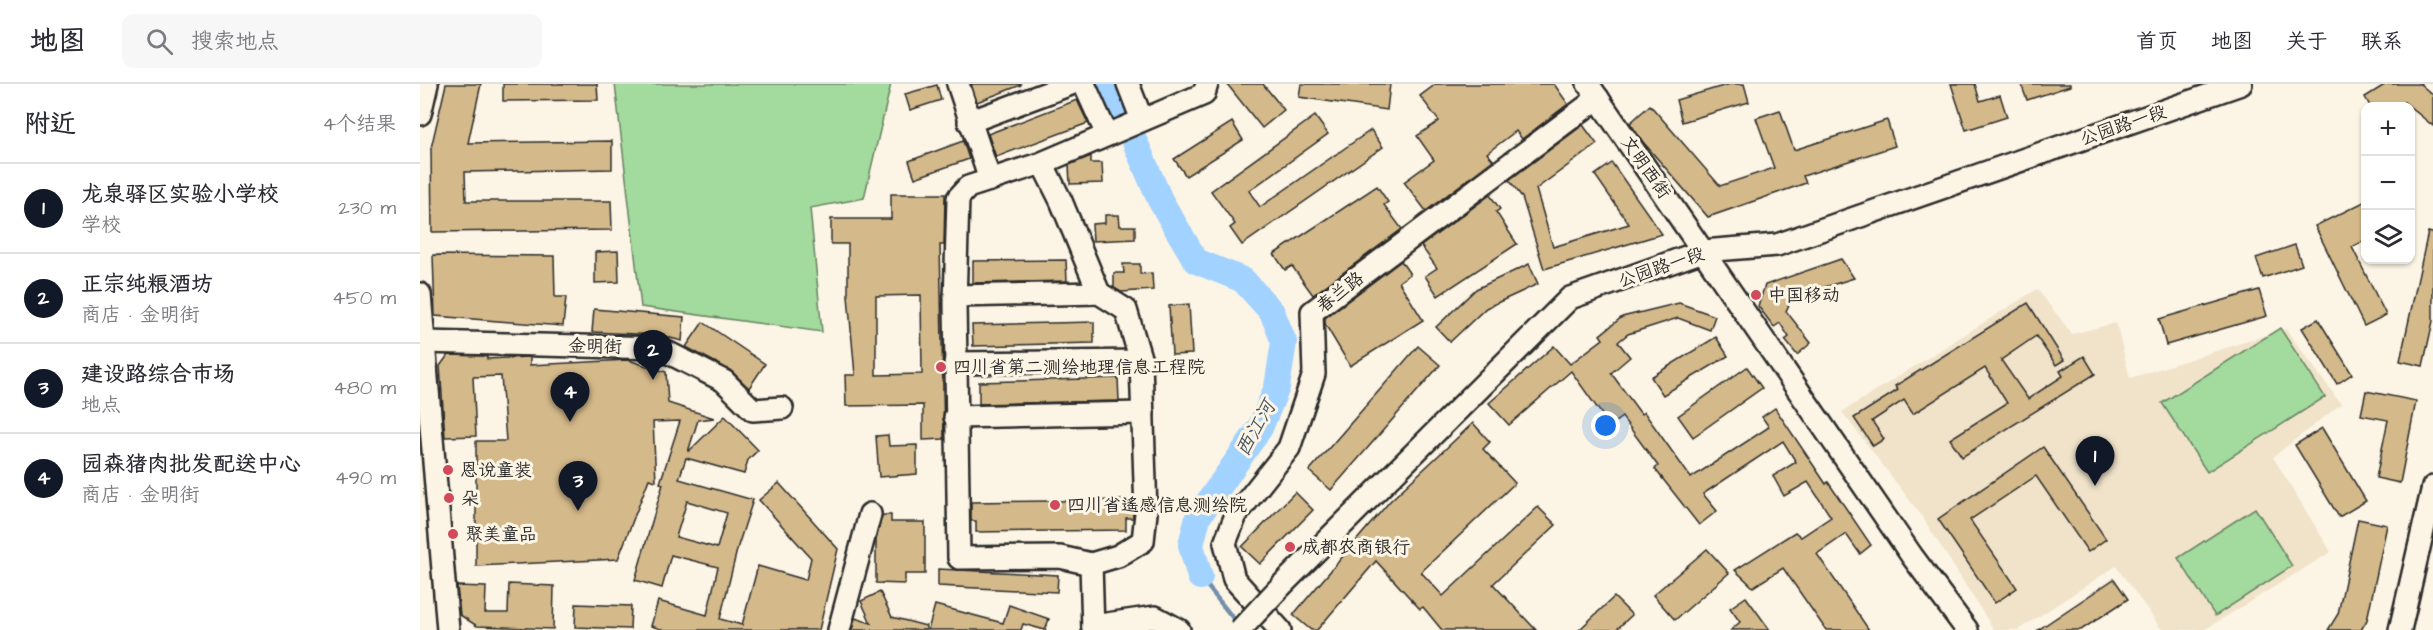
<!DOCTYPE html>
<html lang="zh">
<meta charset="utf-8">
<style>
body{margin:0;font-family:"Architects Daughter","LXGW WenKai TC",sans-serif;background:#f7f7f7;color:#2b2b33}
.controls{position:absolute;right:18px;top:18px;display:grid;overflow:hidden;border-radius:12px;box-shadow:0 2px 4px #0004}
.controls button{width:54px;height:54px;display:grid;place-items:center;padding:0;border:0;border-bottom:2px solid #e1e1e2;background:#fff;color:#2b2b33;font:30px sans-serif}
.you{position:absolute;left:1186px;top:342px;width:21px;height:21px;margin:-15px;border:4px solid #fff;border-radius:50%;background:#1a73e8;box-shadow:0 0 0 9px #1a73e833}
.badge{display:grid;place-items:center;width:39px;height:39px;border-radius:50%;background:#111827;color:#fff;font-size:20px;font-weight:700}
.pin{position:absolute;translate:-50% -50px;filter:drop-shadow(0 2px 3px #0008)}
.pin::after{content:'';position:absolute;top:32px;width:21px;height:18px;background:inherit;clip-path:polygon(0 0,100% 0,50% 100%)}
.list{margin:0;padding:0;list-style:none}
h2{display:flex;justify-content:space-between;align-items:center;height:78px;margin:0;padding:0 24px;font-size:26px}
h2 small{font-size:20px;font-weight:400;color:#7c7c81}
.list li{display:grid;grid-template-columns:39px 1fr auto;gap:18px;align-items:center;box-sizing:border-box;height:90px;padding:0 24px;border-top:2px solid #e1e1e2}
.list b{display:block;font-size:22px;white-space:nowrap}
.list p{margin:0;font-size:20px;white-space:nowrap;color:#7c7c81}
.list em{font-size:20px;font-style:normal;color:#7c7c81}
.icon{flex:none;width:33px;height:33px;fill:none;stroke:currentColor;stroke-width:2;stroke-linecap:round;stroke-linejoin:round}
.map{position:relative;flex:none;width:2013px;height:546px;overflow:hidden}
header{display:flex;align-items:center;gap:36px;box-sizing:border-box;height:84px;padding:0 30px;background:#fff;border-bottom:2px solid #e1e1e2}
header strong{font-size:28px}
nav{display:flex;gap:33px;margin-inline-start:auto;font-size:21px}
.search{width:420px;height:54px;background:#f7f7f7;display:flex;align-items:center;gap:15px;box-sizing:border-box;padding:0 21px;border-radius:12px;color:#7c7c81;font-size:22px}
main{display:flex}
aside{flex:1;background:#fff}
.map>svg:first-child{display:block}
</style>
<header>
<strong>地图</strong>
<div class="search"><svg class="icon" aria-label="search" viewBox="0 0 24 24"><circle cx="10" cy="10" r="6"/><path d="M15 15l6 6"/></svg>搜索地点</div>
<nav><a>首页</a><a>地图</a><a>关于</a><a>联系</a></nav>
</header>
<main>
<aside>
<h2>附近<small>4个结果</small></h2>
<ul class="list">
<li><span class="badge">1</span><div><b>龙泉驿区实验小学校</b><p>学校</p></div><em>230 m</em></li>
<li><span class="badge">2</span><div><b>正宗纯粮酒坊</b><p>商店 · 金明街</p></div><em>450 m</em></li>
<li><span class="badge">3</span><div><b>建设路综合市场</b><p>地点</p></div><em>480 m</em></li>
<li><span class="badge">4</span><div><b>园森猪肉批发配送中心</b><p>商店 · 金明街</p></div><em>490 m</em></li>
</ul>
</aside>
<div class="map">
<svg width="2013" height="546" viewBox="0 0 2013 546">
<rect width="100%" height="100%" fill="#fcf5e5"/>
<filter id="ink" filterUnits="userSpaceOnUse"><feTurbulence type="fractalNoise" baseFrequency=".0167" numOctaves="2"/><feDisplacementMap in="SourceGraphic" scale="12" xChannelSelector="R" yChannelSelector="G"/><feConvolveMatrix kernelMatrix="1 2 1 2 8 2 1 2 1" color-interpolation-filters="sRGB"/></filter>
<g filter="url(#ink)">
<!-- built -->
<path fill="#f0e3ca" d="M1617,205L1652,250L1696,239L1710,294L1866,245L1921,320L1853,373L1911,468L1784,546H1742L1696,482L1598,546H1574L1501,431L1422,328Z"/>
<!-- green -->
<g fill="#a3da9d" stroke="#678264" stroke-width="1.5">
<path d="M195,0H471L444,114L390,124L402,248L221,223Z"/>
<path d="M1860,244L1905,313L1787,388L1742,319Z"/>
<path d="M1835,424L1872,482L1795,532L1758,474Z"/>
</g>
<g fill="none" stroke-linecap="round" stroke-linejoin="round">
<!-- stream -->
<path stroke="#728faa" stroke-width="4.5" d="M780,493L817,539"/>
<!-- river -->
<path stroke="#a2d2ff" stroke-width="26" d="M690,0L740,116L776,177L823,196L852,228L864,258L857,303L840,344L778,433L771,461L780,493"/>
</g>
<!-- building -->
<g fill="#d4b98a" stroke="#2b2b2b" stroke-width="1.5" fill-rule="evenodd">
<path d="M26,0H61L48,59L192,57V85L45,88L46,117H191L192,146L12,148L11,64Z"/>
<path d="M83,0H177L178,16L83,17Z"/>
<path d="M551,0H601V1L557,18Z"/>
<path d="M807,0H843L864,26L842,44Z"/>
<path d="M881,0H970L967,26L879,13Z"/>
<path d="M1016,0H1134L1148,20L1102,55L1096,47L1067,69L1073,76L1006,127L984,98L1014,76L997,52L1019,37L1000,12Z"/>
<path d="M1310,0H1324L1329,18L1262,38L1256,16Z"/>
<path d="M1531,0H1555L1560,17L1580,11L1587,33L1546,46Z"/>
<path d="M1601,0H1650V2L1607,16Z"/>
<path d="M1966,0H2000L2013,11V42L1984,18L1977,22H1950L1945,13Z"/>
<path d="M517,1L521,16L490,26L485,10Z"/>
<path d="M657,16L668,39L576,73L568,50Z"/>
<path d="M1230,21L1300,102L1354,84L1336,34L1360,26L1374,66L1467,36L1475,62L1383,92L1386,99L1288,133L1223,58L1210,39Z"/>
<path d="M895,32L908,50L829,107L840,123L951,46L963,63L822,161L810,144L815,140L791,107Z"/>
<path d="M812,38L823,56L766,92L754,75Z"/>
<path d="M1163,41L1177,60L1116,105L1133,163L1209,140L1175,91L1192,79L1242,150L1124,185L1102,113L1089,96Z"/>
<path d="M543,57L549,75L495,94L489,77Z"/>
<path d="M671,72V79H682L683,99L650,100L649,81Z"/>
<path d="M957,102L968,118L964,121L982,145L893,211L872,182L865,186L854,170Z"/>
<path d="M471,110H525L524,161H520L524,355L503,356V321L426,322L425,291H435L428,212V160H411V135H471ZM501,211L502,290L456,291V212Z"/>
<path d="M1070,111L1080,125L1076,128L1097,160L1018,212L1005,192L1017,184L1001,162Z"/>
<path d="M1946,117V156L1932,163L1966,231L1944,242L1895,142Z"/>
<path d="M685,131H699L700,142H715V155L673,157L672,140L685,139Z"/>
<path d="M2008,148L2013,149V237L2003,282L1980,277Z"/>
<path d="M1875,161L1882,181L1843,194L1836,174Z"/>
<path d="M198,167L199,198L175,199V168Z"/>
<path d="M13,171L134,172L135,213H146L143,242L15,232Z"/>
<path d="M1421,175L1434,194L1373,213L1366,227L1391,259L1377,271L1365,256L1369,253L1360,239L1354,243L1338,222L1345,201Z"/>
<path d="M646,176L647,197L553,199V177Z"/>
<path d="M981,177L990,190L979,198L1003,236L930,282L905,240V234Z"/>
<path d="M703,180H720V190L732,189L733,206L701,208L694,204V189H704Z"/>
<path d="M1109,180L1118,200L1066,224L1030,258L1016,243L1056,205Z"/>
<path d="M1839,206L1847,232L1746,261L1739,235Z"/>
<path d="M1259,219L1295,232L1290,246L1258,234L1208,250L1198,258L1210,273L1191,289L1221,330L1224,328L1271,394L1349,343L1342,333L1355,324L1406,400L1408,398L1451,461L1440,470L1426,450L1397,470L1449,546H1406L1363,484L1333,503L1315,486L1375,448L1381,453L1411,433L1388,398L1364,412L1353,392L1376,378L1363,357L1283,410L1297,427L1279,441L1235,385L1238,382L1202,333L1190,342L1151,287L1089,341L1069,319L1134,262L1150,280L1183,255L1180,251L1202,233Z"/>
<path d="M1608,219L1644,276L1636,281L1616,252L1581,276L1608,315L1643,292L1640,287L1664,272L1675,290L1542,373L1530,355L1587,319L1565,284L1493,330L1484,316L1452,337L1464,355L1453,362L1434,334L1478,306L1475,302Z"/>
<path d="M769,220L772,270L752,271L749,222Z"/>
<path d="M174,225L264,233L262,257L239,251L172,248Z"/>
<path d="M1898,235L1932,290L1917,300L1882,244Z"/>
<path d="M283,238L345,280L329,304L310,286L266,263Z"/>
<path d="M674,238V259L553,262L552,241Z"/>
<path d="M1296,253L1308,272L1243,311L1231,293Z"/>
<path d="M998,262L1020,281L911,406L889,387Z"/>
<path d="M28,271L67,272V275L110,273V281L208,276L246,288L248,319L294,334L278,336L268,368L305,332L338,366L328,376L324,390L266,374L259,395L333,416L318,462L300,535L322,541L338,482L386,496L391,474L339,416L359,399L418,465L399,546H244L231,542L238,517L287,531L298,483L251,471L242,504L215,496L243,400L240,399L260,337L233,338L236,397L229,395L198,475L56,482V357H86L81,292L53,293L56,352L25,353L20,282ZM267,417L307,429L297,464L256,453Z"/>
<path d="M1327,283L1342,304L1273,353L1258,332Z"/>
<path d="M698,294L699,317L559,320V298Z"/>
<path d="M1946,307L1996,317L1980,399L1956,394L1968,336L1941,331Z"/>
<path d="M1053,339L1070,358L1063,365L1095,399L1001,488L1023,512L1118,423L1136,441L1073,500L1116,546H1022L1003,523L1000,525L956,477L897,546H891L873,531L970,417Z"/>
<path d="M1902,344L1946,417L1919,433L1875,361Z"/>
<path d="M468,351L469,362L497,361V390L459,393L456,352Z"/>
<path d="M1623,363L1686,455L1668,468L1616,392L1550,436L1597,504L1575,519L1518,435Z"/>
<path d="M875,408L893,426L840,480L822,463Z"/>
<path d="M713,416V434H706V446L556,448V437H551V418Z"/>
<path d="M462,431H471V438H505V490H485V500L456,499V456Z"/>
<path d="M1938,435L1967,441L1947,536L1941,546H1908L1918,530Z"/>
<path d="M1287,465L1309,489L1255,536L1233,511Z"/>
<path d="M518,485L638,491L637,508L518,502Z"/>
<path d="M1694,495L1708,515L1661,546H1618Z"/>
<path d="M89,500L134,502L133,545L57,542L40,531L37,502L66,503L65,529H88Z"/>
<path d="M460,508L472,533L506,542V546H432L435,534L451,539L441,517Z"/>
<path d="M1194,513L1212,531L1196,546H1159Z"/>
<path d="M1326,513L1350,546H1311L1320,538L1310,524Z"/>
<path d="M156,520L211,522L210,545L155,543Z"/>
<path d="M515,521L583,539L589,521L629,535L625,546L603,540L601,546H508Z"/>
</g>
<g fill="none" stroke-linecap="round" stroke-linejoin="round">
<defs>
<g id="minor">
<path d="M538,0L570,96"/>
<path d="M664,0L687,51"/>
<path d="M708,0L722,36"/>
<path d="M1168,0L1492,472L1547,546"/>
<path d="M0,30L7,0"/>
<path d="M549,38L651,0"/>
<path d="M622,79L641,117L679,209L706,226L721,277L726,429L723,457L698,472L671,480L640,473L539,474L535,219L538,114L548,103L622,79L784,10L787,0"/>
<path d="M0,210L28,546"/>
<path d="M535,212L679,209"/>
<path d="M4,258L239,264L304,297L333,326L362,324"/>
<path d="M535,279L721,277"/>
<path d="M535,333L723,329"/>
<path d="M671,480L673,546"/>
<path d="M862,501L1150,214L1283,167L1357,161L1821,0"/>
<path d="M673,542L735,533L759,546"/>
<path d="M419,546L450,430"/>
<path d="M860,546L814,495L805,459L816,431L869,364L894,290L892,228L1178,14"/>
<path d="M1980,546L2013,403"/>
</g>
</defs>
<!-- minor casing -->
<use href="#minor" stroke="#2b2b2b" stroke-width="26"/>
<!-- minor -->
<use href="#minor" stroke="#fcf5e5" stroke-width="21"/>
<defs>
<path id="minor-bridge" d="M820,546L862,501"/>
</defs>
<!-- minor-bridge casing -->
<use href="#minor-bridge" stroke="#2b2b2b" stroke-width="26" stroke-linecap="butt"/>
<!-- minor-bridge -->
<use href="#minor-bridge" stroke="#fcf5e5" stroke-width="21"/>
</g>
</g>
<!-- markers -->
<g fill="#d1495b" stroke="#fcf5e5" stroke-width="2">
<circle cx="1336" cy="211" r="6"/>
<circle cx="521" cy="283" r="6"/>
<circle cx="28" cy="386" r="6"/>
<circle cx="29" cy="414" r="6"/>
<circle cx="635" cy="421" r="6"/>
<circle cx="33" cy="450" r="6"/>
<circle cx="870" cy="463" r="6"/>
</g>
<g text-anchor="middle" stroke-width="6" stroke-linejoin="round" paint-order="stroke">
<!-- street labels -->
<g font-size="18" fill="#2b2b2b" stroke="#fcf5e5">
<text transform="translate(1703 41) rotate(-19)" y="6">公园路一段</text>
<text transform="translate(1226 83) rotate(55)" y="6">文明西街</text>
<text transform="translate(1241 183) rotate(-19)" y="6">公园路一段</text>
<text transform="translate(920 208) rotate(-38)" y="6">春兰路</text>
<text transform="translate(175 262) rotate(1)" y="6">金明街</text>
</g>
<!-- poi labels -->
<g font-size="18" fill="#2b2b2b" stroke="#fcf5e5" text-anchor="start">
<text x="1348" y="217">中国移动</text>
<text x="533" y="289">四川省第二测绘地理信息工程院</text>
<text x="40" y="392">恩说童装</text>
<text x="41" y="420">朵</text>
<text x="647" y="427">四川省遥感信息测绘院</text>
<text x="45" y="456">聚美童品</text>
<text x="882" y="469">成都农商银行</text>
</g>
<!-- water labels -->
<g font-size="20" font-style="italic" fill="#495560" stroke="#fcf5e5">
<text transform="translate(835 344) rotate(-61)" y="7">西江河</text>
</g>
</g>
</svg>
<div class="controls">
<button>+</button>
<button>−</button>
<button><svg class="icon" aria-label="layers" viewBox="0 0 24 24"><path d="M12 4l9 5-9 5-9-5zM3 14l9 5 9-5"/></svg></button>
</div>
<div class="you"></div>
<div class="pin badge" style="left:1675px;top:402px">1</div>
<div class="pin badge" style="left:233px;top:296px">2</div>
<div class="pin badge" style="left:158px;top:427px">3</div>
<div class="pin badge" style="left:150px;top:338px">4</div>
</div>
</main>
